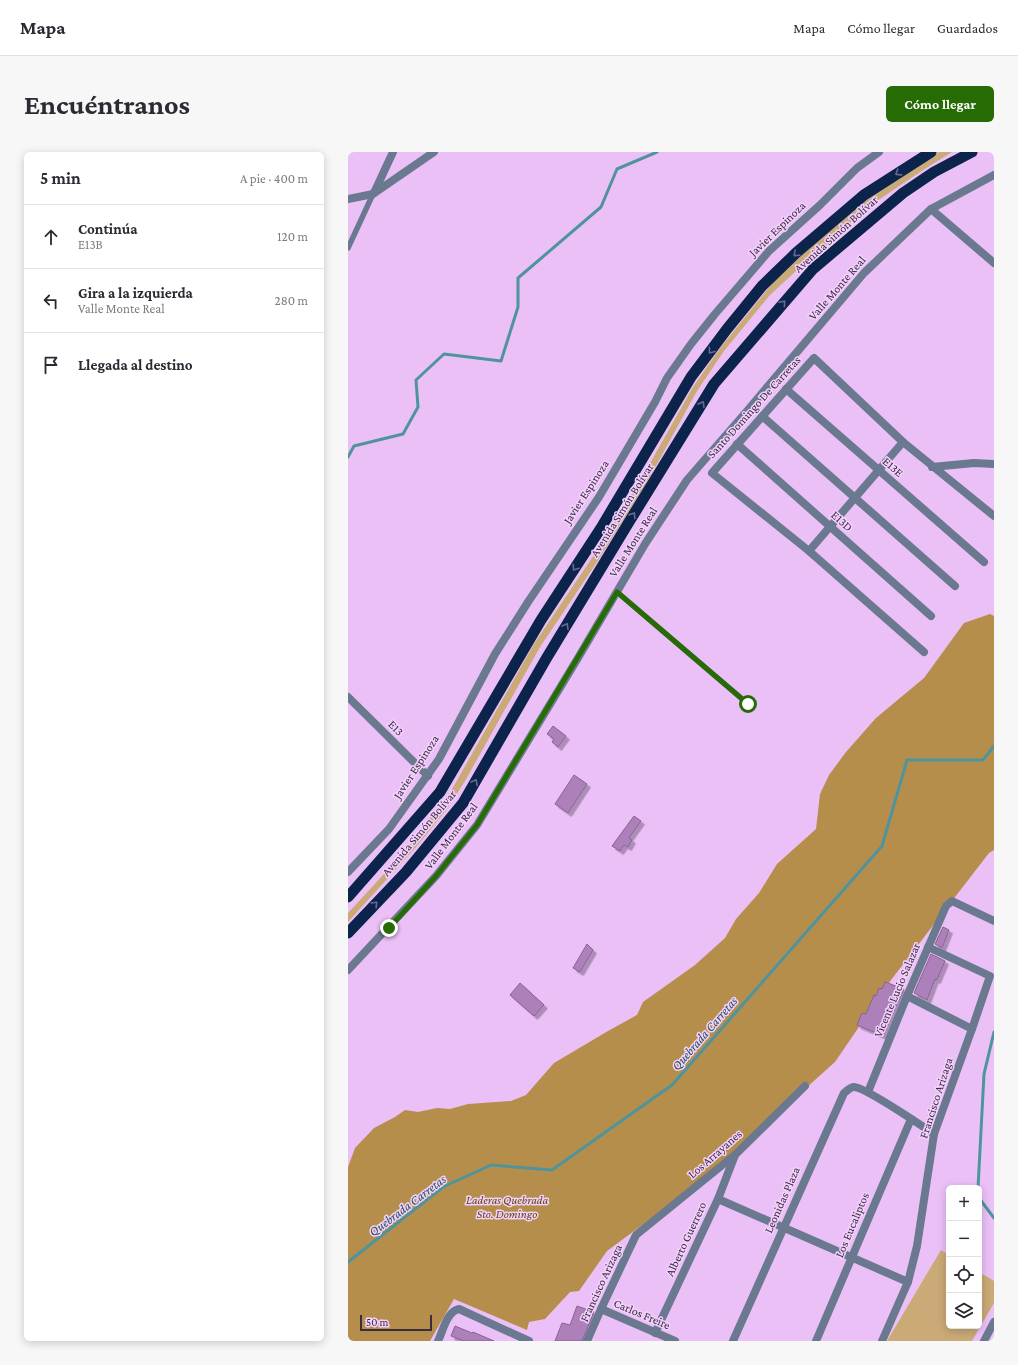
<!DOCTYPE html>
<html lang="es">
<meta charset="utf-8">
<style>
body{margin:0;font-family:"Crimson Pro",serif;background:#f7f7f7;color:#2b2b33}
.controls{position:absolute;right:12px;bottom:12px;display:grid;overflow:hidden;border-radius:6px;box-shadow:0 2px 10px #0003}
.controls button{width:36px;height:36px;display:grid;place-items:center;padding:0;border:0;border-bottom:1px solid #e1e1e2;background:#fff;color:#2b2b33;font:20px sans-serif}
.scale{position:absolute;left:12px;bottom:10px;width:72px;box-sizing:border-box;padding-left:4px;border:2px solid #3c2c41;border-top:0;font-size:11px;line-height:14px;white-space:nowrap;color:#3c2c41;-webkit-text-stroke:3px #f3d1fd;paint-order:stroke}
.stop{position:absolute;width:12px;height:12px;margin:-9px;border:3px solid #266b04;border-radius:50%;background:#fff}
.stop.end{background:#266b04;border-color:#fff;box-shadow:0 1px 4px #0008}
.list{margin:0;padding:0;list-style:none}
h2{display:flex;justify-content:space-between;align-items:center;height:52px;margin:0;padding:0 16px;font-size:17px}
h2 small{font-size:13px;font-weight:400;color:#7c7c81}
.list li{display:grid;grid-template-columns:26px 1fr auto;gap:12px;align-items:center;box-sizing:border-box;height:64px;padding:0 16px;border-top:1px solid #e1e1e2}
.list b{display:block;font-size:15px;white-space:nowrap}
.list p{margin:0;font-size:13px;white-space:nowrap;color:#7c7c81}
.list em{font-size:13px;font-style:normal;color:#7c7c81}
.icon{flex:none;width:22px;height:22px;fill:none;stroke:currentColor;stroke-width:2;stroke-linecap:round;stroke-linejoin:round}
.map{position:relative;flex:none;width:646px;height:1189px;overflow:hidden;border-radius:6px}
header{display:flex;align-items:center;gap:24px;box-sizing:border-box;height:56px;padding:0 20px;background:#fff;border-bottom:1px solid #e1e1e2}
header strong{font-size:19px}
nav{display:flex;gap:22px;margin-inline-start:auto;font-size:14px}
.intro{display:flex;align-items:center;justify-content:space-between;box-sizing:border-box;height:96px;padding:0 24px}
h1{margin:0;font-size:28px}
.button{padding:10px 18px;border-radius:6px;background:#266b04;color:#fff;font-size:14px;font-weight:700}
main{display:flex;gap:24px;padding:0 24px}
aside{flex:1;background:#fff;border-radius:6px;box-shadow:0 2px 10px #0003}
.map>svg:first-child{display:block}
</style>
<header>
<strong>Mapa</strong>
<nav><a>Mapa</a><a>Cómo llegar</a><a>Guardados</a></nav>
</header>
<div class="intro"><h1>Encuéntranos</h1><a class="button">Cómo llegar</a></div>
<main>
<aside>
<h2>5 min<small>A pie · 400 m</small></h2>
<ul class="list">
<li><svg class="icon" aria-label="ahead" viewBox="0 0 24 24"><path d="M12 20V5M6 11l6-6 6 6"/></svg><div><b>Continúa</b><p>E13B</p></div><em>120 m</em></li>
<li><svg class="icon" aria-label="left" viewBox="0 0 24 24"><path d="M17 20v-9H6M10 6l-5 5 5 5"/></svg><div><b>Gira a la izquierda</b><p>Valle Monte Real</p></div><em>280 m</em></li>
<li><svg class="icon" aria-label="arrive" viewBox="0 0 24 24"><path d="M6 21V4h12l-3 4 3 4H6"/></svg><div><b>Llegada al destino</b></div></li>
</ul>
</aside>
<div class="map">
<svg width="646" height="1189" viewBox="0 0 646 1189">
<defs>
<filter id="shadow"><feDropShadow dx="3.5" dy="3.5" stdDeviation="0" flood-color="#0004"/></filter>
</defs>
<rect width="100%" height="100%" fill="#ebc0f7"/>
<!-- green -->
<g fill="#caaa76">
<path d="M591,0H604L575,18L523,53L493,79L482,91L462,106L422,143L376,199L349,239L298,332L249,410L192,495L117,629L99,657L69,694L0,770V761L49,708L103,639L186,492L256,388L292,329L345,235L373,195L428,127L457,100L519,48Z"/>
<path d="M593,1098L601,1103V1174H631V1120L646,1129V1151L624,1189H539Z"/>
</g>
<!-- forest -->
<path fill="#b68e4c" d="M642,462L646,464V698L641,701L543,828L487,910L410,979L382,1008L259,1099L231,1139L222,1140L197,1167L181,1170L179,1178L106,1147L82,1189H0V1015L7,996L26,976L47,965L57,958L70,960L89,956L102,957L120,952L163,949L178,943L206,911L260,879L289,863L295,850L347,813L377,786L388,767L411,741L429,712L468,677L472,642L481,623L498,600L528,566L576,526L616,471Z"/>
<g fill="none" stroke-linecap="round" stroke-linejoin="round">
<!-- stream -->
<g stroke="#4f949d" stroke-width="3">
<path d="M0,305L6,294L55,282L70,255L68,228L96,202L153,209L170,155V126L253,55L269,17L309,0"/>
<path d="M630,1036L636,922L646,880"/>
<path d="M631,1046L646,1066"/>
<path d="M0,1110L95,1035L143,1013L204,1018L324,933L534,694L559,608H635L646,594"/>
</g>
</g>
<!-- building -->
<g fill="#ad80ba" stroke="#886193" filter="url(#shadow)">
<path d="M205,574L218,584L210,595L204,590L206,587L199,582Z"/>
<path d="M226,623L239,632L220,661L207,652Z"/>
<path d="M286,664L293,669L281,686L284,688L280,695L276,693L272,699L264,694Z"/>
<path d="M595,775L601,778L594,796L587,792Z"/>
<path d="M239,792L245,798L232,820L225,816Z"/>
<path d="M583,802L597,809L589,828L587,827L579,848L566,841Z"/>
<path d="M537,830L556,837L535,884L509,873L514,861L518,862L526,843L528,844L531,836L534,837Z"/>
<path d="M172,831L196,853L186,864L162,843Z"/>
<path d="M229,1154L246,1160L234,1189H207L214,1171L222,1173Z"/>
<path d="M107,1174L124,1181L125,1180L146,1189H116L103,1184Z"/>
</g>
<g fill="none" stroke-linecap="round" stroke-linejoin="round">
<!-- service -->
<g stroke="#6a7990" stroke-width="5.5">
<path d="M0,96L25,42"/>
<path d="M269,440L400,552"/>
</g>
<!-- minor -->
<g stroke="#6a7990" stroke-width="8">
<path d="M26,41L45,0"/>
<path d="M0,47L25,42L86,0"/>
<path d="M583,57L646,111"/>
<path d="M438,237L636,410"/>
<path d="M414,264L607,434"/>
<path d="M389,292L583,464"/>
<path d="M584,315L626,311L646,312"/>
<path d="M461,399L555,290"/>
<path d="M576,500L461,399L364,321L466,206L555,290L646,364"/>
<path d="M0,545L80,624"/>
<path d="M0,720L41,677L91,607L147,502L180,450L251,345L307,250L319,226L343,192L367,162L421,99L472,53L509,16L531,0"/>
<path d="M0,818L88,724L129,673L230,506L297,392L339,328L399,259L516,121L583,57L646,23"/>
<path d="M559,844L624,877"/>
<path d="M520,940L559,844L598,754L604,749L646,769"/>
<path d="M370,1047L560,1130"/>
<path d="M253,1157L327,1189"/>
<path d="M307,1181L370,1047L387,1003"/>
<path d="M90,1189C95,1179 99,1159 111,1157L181,1189"/>
<path d="M239,1189L253,1157L288,1083L388,1002L457,934"/>
<path d="M385,1189L496,941C499,939 502,935 506,935C517,935 574,974 586,982"/>
<path d="M468,1189L563,967"/>
<path d="M534,1189L560,1130L569,1094L586,982L624,877L642,824L580,795"/>
<path d="M636,1189L646,1170"/>
</g>
<!-- trunk -->
<g stroke="#0c244c" stroke-width="11">
<path d="M0,745L92,640L193,468L253,376L343,225L379,177L414,134L448,101L516,43L583,0"/>
<path d="M0,781L58,720L115,651L198,507L281,370L366,232L465,117L555,41L586,20L624,0"/>
</g>
</g>
<!-- one-way arrows -->
<defs><path id="oneway-chevron" d="M-2-3.5L2.5 0L-2 3.5" fill="none" stroke-width="1.6" stroke-linecap="round" stroke-linejoin="round"/></defs>
<g stroke="#686993">
<use href="#oneway-chevron" transform="translate(550 21) rotate(147)"/>
<use href="#oneway-chevron" transform="translate(448 102) rotate(138)"/>
<use href="#oneway-chevron" transform="translate(435 151) rotate(-49)"/>
<use href="#oneway-chevron" transform="translate(363 199) rotate(126)"/>
<use href="#oneway-chevron" transform="translate(354 252) rotate(-59)"/>
<use href="#oneway-chevron" transform="translate(285 363) rotate(-58)"/>
<use href="#oneway-chevron" transform="translate(227 416) rotate(123)"/>
<use href="#oneway-chevron" transform="translate(218 474) rotate(-59)"/>
<use href="#oneway-chevron" transform="translate(127 630) rotate(-60)"/>
<use href="#oneway-chevron" transform="translate(27 752) rotate(-46)"/>
</g>
<g fill="none" stroke-linecap="round" stroke-linejoin="round">
<!-- route -->
<path stroke="#266b04" stroke-width="5" d="M41,776L88,724L129,673L269,440L400,552"/>
</g>
<g text-anchor="middle" stroke-width="3" stroke-linejoin="round" paint-order="stroke">
<!-- street labels -->
<g font-size="12" fill="#3c2c41" stroke="#f3d1fd">
<text transform="translate(429 77) rotate(-44)" y="4">Javier Espinoza</text>
<text transform="translate(488 82) rotate(-42)" y="4">Avenida Simón Bolívar</text>
<text transform="translate(489 136) rotate(-49)" y="4">Valle Monte Real</text>
<text transform="translate(406 255) rotate(-48)" y="4">Santo Domingo De Carretas</text>
<text transform="translate(545 315) rotate(41)" y="4">E13E</text>
<text transform="translate(238 340) rotate(-57)" y="4">Javier Espinoza</text>
<text transform="translate(274 358) rotate(-58)" y="4">Avenida Simón Bolívar</text>
<text transform="translate(494 369) rotate(42)" y="4">E13D</text>
<text transform="translate(285 390) rotate(-58)" y="4">Valle Monte Real</text>
<text transform="translate(48 576) rotate(45)" y="4">E13</text>
<text transform="translate(68 615) rotate(-57)" y="4">Javier Espinoza</text>
<text transform="translate(71 681) rotate(-50)" y="4">Avenida Simón Bolívar</text>
<text transform="translate(103 684) rotate(-53)" y="4">Valle Monte Real</text>
<text transform="translate(549 838) rotate(-67)" y="4">Vicente Lucio Salazar</text>
<text transform="translate(588 946) rotate(-72)" y="4">Francisco Arizaga</text>
<text transform="translate(367 1002) rotate(-41)" y="4">Los Arrayanes</text>
<text transform="translate(434 1048) rotate(-66)" y="4">Leonidas Plaza</text>
<text transform="translate(504 1073) rotate(-67)" y="4">Los Eucaliptos</text>
<text transform="translate(338 1087) rotate(-65)" y="4">Alberto Guerrero</text>
<text transform="translate(253 1131) rotate(-65)" y="4">Francisco Arizaga</text>
<text transform="translate(294 1162) rotate(23)" y="4">Carlos Freire</text>
</g>
<!-- park labels -->
<g font-size="12" font-style="italic" fill="#624713" stroke="#f3d1fd">
<text x="159" y="1052">Laderas Quebrada<tspan x="159" dy="14">Sto. Domingo</tspan></text>
</g>
<!-- water labels -->
<g font-size="13" font-style="italic" fill="#235254" stroke="#f3d1fd">
<text transform="translate(356 881) rotate(-49)" y="5">Quebrada Carretas</text>
<text transform="translate(59 1053) rotate(-37)" y="5">Quebrada Carretas</text>
</g>
</g>
</svg>
<div class="controls">
<button>+</button>
<button>−</button>
<button><svg class="icon" aria-label="locate" viewBox="0 0 24 24"><circle cx="12" cy="12" r="6"/><path d="M12 2v4M12 18v4M2 12h4M18 12h4"/></svg></button>
<button><svg class="icon" aria-label="layers" viewBox="0 0 24 24"><path d="M12 4l9 5-9 5-9-5zM3 14l9 5 9-5"/></svg></button>
</div>
<div class="scale">50 m</div>
<div class="stop" style="left:400px;top:552px"></div>
<div class="stop end" style="left:41px;top:776px"></div>
</div>
</main>
